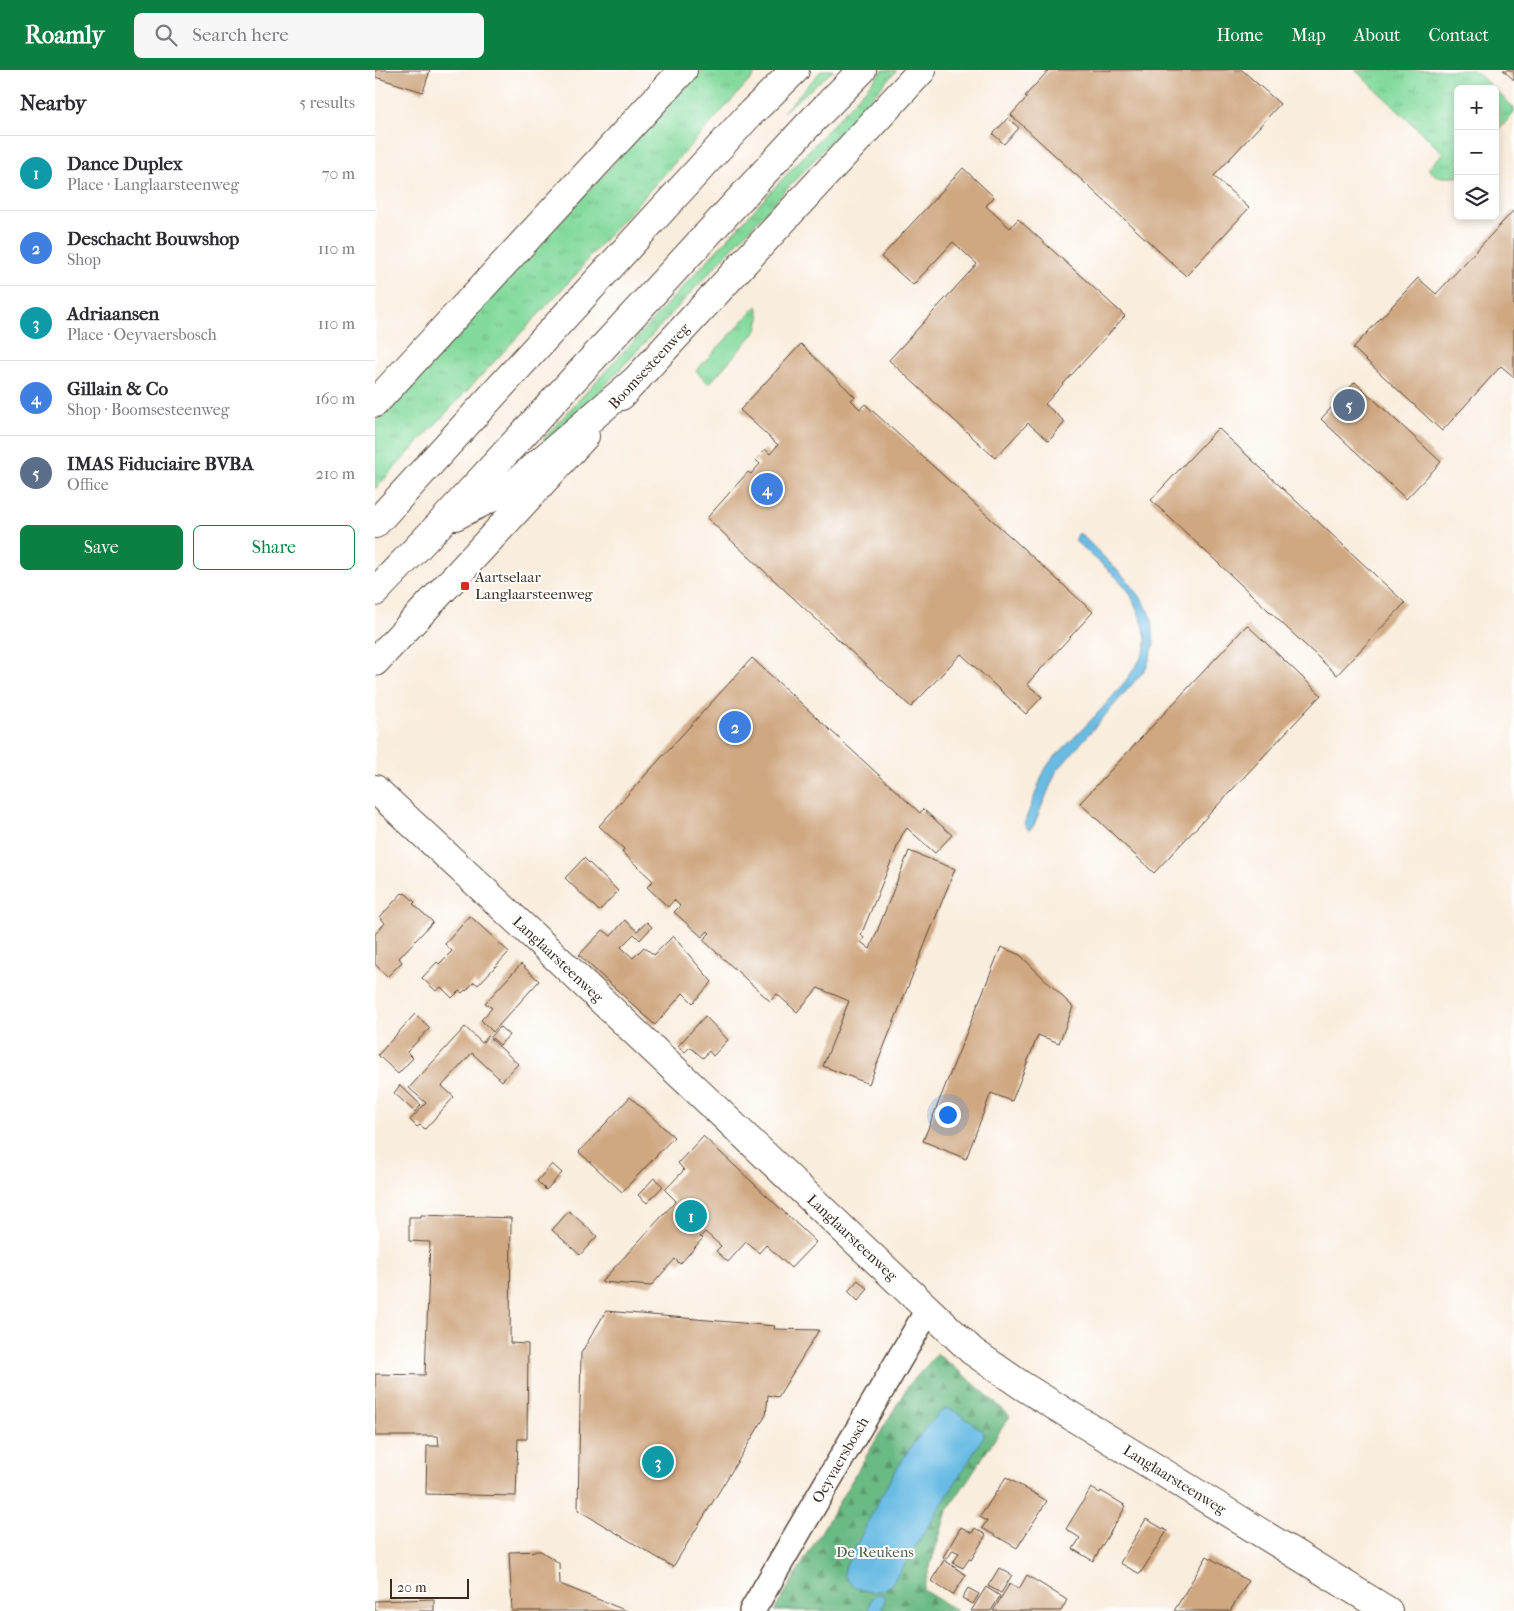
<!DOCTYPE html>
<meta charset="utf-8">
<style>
body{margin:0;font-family:"IM FELL French Canon",serif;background:#f7f7f7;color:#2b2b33}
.controls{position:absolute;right:15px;top:15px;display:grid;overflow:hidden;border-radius:8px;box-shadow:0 2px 8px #0003}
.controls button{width:45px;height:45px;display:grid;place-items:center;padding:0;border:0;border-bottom:1px solid #e1e1e2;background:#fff;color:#2b2b33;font:25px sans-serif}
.scale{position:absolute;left:15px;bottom:12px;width:79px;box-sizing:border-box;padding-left:5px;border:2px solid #3b2a1e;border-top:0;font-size:14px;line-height:18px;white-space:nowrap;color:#3b2a1e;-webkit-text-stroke:4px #fff;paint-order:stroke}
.you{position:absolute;left:572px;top:1044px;width:18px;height:18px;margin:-12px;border:4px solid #fff;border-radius:50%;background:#1a73e8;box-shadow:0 0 0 8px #1a73e833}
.badge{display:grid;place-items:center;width:32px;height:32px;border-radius:50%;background:#0b8043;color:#fff;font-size:16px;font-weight:700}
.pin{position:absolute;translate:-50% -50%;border:2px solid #fff;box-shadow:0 1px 5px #0006}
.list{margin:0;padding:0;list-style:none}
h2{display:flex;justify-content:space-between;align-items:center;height:65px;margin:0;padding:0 20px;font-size:21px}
h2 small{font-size:16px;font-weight:400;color:#7c7c81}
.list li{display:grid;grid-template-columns:32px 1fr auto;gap:15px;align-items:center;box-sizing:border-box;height:75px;padding:0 20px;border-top:1px solid #e1e1e2}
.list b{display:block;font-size:19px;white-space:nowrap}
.list p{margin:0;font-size:16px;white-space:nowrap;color:#7c7c81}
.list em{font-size:16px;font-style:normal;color:#7c7c81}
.actions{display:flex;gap:10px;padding:15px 20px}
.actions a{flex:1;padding:11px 0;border:1px solid #0b8043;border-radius:8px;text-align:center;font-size:18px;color:#0b8043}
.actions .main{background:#0b8043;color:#fff}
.icon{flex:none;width:28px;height:28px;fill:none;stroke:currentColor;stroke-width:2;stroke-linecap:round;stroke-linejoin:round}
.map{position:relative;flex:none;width:1139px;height:1541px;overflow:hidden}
header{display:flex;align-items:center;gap:30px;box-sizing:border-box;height:70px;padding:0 25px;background:#0b8043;color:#fff}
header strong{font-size:24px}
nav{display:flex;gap:28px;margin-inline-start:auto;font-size:18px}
.search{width:350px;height:45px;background:#f7f7f7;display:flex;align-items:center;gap:12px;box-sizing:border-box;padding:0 18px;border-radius:8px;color:#7c7c81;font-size:19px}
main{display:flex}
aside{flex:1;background:#fff}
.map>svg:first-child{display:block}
</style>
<header>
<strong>Roamly</strong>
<div class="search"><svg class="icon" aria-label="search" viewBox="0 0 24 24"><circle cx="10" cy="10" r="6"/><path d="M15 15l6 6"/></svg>Search here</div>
<nav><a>Home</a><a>Map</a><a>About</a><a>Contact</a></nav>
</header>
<main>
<aside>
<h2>Nearby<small>5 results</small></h2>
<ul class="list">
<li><span class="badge" style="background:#0f9aa8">1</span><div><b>Dance Duplex</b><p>Place · Langlaarsteenweg</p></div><em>70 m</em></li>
<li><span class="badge" style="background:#3f7fe0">2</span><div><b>Deschacht Bouwshop</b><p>Shop</p></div><em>110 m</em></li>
<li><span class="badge" style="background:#0f9aa8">3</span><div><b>Adriaansen</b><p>Place · Oeyvaersbosch</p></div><em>110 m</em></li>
<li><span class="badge" style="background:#3f7fe0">4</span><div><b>Gillain &amp; Co</b><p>Shop · Boomsesteenweg</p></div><em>160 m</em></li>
<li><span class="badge" style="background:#5c6f8a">5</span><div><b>IMAS Fiduciaire BVBA</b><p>Office</p></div><em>210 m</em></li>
</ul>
<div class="actions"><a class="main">Save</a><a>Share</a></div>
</aside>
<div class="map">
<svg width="1139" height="1541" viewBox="0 0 1139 1541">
<defs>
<pattern id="grass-tufts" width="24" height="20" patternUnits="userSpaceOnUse" patternTransform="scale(1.25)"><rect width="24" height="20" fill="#84da9d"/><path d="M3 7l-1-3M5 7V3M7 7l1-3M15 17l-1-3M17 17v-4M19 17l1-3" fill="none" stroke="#73bb87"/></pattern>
<pattern id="forest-firs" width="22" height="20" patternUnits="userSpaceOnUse" patternTransform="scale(1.25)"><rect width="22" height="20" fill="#6bba84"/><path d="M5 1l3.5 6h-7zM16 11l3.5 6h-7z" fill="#59976b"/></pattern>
</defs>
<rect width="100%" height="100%" fill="#fff"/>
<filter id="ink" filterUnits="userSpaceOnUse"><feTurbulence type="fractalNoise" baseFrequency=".02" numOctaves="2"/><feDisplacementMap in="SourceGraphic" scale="10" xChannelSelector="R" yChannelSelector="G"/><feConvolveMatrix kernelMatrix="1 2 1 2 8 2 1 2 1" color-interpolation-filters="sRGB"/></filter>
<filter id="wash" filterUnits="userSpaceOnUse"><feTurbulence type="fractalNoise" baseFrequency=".0096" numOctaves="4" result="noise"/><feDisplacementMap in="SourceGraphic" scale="20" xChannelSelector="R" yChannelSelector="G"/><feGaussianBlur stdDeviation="1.12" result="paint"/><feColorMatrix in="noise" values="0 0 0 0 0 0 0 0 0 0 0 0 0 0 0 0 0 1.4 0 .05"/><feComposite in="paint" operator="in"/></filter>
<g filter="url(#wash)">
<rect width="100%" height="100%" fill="#f9eddd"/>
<!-- grass -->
<g fill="url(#grass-tufts)" stroke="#60825e">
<path d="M325,0H384L213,188L205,200L0,419V351Z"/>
<path d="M447,0H459L408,42Z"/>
<path d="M508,0H522L175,375L168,369Z"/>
<path d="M980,0H1099L1119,19H1083V107H1063L1053,99L1068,83Z"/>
<path d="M1120,20L1139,38V43L1120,64Z"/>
<path d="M382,236L385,248L382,260L334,314L321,301Z"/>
</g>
<!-- forest -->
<path fill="url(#forest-firs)" stroke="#537251" d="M562,1284L594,1309L635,1346L572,1441L548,1520L582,1541H399L533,1316Z"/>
<!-- water -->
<g fill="#69bbe4" stroke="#527281">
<path d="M703,464H706L754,512L769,532L777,550L779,574L772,597L681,702L658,757L654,760L649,754L669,701L675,692C696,670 772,599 771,571C771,558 761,536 755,524C747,509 714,484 700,471Z"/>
<path d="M571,1338L580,1341L608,1361L609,1366C586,1403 564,1440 540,1477C534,1487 520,1512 512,1518C497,1527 476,1519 469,1505L470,1498C494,1451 515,1401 549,1360C556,1353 562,1344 571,1338Z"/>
<path d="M504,1524L509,1525L510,1528L507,1541H493C495,1532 495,1526 504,1524Z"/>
</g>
<g id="blocks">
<!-- building -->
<g fill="#cfa781">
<path d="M0,0H55L48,22L0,7Z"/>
<path d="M674,0H867L905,34L839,106L874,138L811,206L636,45L652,27L650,26Z"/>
<path d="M1128,0H1139V10Z"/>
<path d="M633,48L644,58L629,74L618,64Z"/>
<path d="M588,98L619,127L611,136L635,158L643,149L750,246L670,334L690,352L674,371L653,353L620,388L514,290L602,194L578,172L538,215L506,187Z"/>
<path d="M1139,140V307L1126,296L1067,361L978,278L1043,208L1061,224Z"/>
<path d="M426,274L480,327L476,330L485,339L490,334L718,542L652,614L667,627L651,644L586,584L536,637L332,448L373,402L376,404L385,394L381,390L390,379L395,384L403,375L365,340Z"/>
<path d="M980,312L1066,392L1031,429L946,349Z"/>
<path d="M843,358L1030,533L962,605L776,430Z"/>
<path d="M872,555L946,625L779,803L705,733Z"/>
<path d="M377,588L545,743L548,739L577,765L560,783L532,758L527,765L486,865L489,868L486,872L495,879L534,781L580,799L494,1014L448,996L474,931L443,918L422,942L402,924L395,931L328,870L335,863L333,861L327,867L299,842L305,836L299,830L293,837L272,817L278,811L247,782L249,779L224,756Z"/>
<path d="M209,788L243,821L224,841L190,808Z"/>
<path d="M27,823L29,824L30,823L40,832L38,834L58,852L24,888L27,892L12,907L0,894V864L10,853L5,847Z"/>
<path d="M95,846L134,882L103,915L99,912L91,921L90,920L87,923L84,921L77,928L66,917L61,921L47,908L62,892L64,894L77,881L70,874Z"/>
<path d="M250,850L262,861L272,852L277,857L265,870L259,864L246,877L258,888L269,877L279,885L298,866L337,912L318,933L308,923L280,955L204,885L228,860L236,866Z"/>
<path d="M626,877L645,885L698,937L684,973L663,965L637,1031L616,1023L591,1089L548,1071Z"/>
<path d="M146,894L164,911L118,962L106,950L117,938L110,933Z"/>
<path d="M40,944L55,958L32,982L38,988L23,1004L3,985Z"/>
<path d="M330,946L353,970L338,986L334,981L328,988L315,977L310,982L303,976Z"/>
<path d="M90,957L107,973L113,966L143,994L127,1011L97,983L67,1016L79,1027L50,1059L45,1055L42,1057L35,1050L51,1033L34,1018Z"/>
<path d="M125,957L134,965L125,975L116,967Z"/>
<path d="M25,1015L46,1035L40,1042L19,1023Z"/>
<path d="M255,1027L299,1067L247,1122L204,1082Z"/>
<path d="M328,1066L441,1172L416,1198L391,1175L384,1183L371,1172L353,1192L341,1181L346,1176L330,1162L325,1167L328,1168L305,1194L300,1189L276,1216L226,1212L301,1131L290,1120L309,1100L303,1093Z"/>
<path d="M177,1094L187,1103L171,1120L162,1111Z"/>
<path d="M279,1108L288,1116L272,1133L263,1125Z"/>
<path d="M194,1141L222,1166L205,1185L177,1160Z"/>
<path d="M46,1145L136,1148L135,1273L153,1274L152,1369H143L141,1426L51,1424L52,1376H64L63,1366H0V1304L50,1305L55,1172L34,1171V1147H46Z"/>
<path d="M483,1210L493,1219L483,1231L473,1221Z"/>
<path d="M231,1241L400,1256L399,1259L444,1260L403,1327L393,1325L391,1345L298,1497L203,1440L206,1283Z"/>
<path d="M631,1407L672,1431L642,1478L607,1458L612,1451L605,1447Z"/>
<path d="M716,1418L725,1423L726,1421L751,1436L718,1491L698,1479L705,1468L691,1459Z"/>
<path d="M771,1449L792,1461L765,1504L745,1493Z"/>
<path d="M586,1457L597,1463L600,1458L611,1465L596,1490L594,1489L588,1498L578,1493L584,1483L578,1480L572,1489L568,1487Z"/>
<path d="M166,1481L184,1493L185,1514L252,1541H137L134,1482Z"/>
<path d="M832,1486L873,1511L855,1541H799Z"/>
<path d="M569,1490L591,1505L578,1525L556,1511Z"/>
<path d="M624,1498L637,1505L626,1523L613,1516Z"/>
<path d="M652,1505L692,1530L686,1541H618L635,1513L644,1519Z"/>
<path d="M611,1517L625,1526L616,1541H596Z"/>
<path d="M593,1518L604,1524L598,1534L587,1528Z"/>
<path d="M59,1529V1541H0V1531Z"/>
</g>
</g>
</g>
<g filter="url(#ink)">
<use href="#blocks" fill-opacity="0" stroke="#58473b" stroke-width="1"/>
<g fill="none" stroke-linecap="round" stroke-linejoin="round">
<defs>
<g id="minor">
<path id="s1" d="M377,1541L553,1240"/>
</g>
<g id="tertiary">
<path id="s2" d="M0,719L167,874L597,1281L646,1315L1013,1541"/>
</g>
<g id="secondary">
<path d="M246,326L547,0"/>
<path d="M0,333L308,0"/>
<path d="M0,592L81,506L210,366"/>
</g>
<g id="trunk">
<path d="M80,446L132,420L262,309"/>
<path d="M0,454L373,46L420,0"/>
<path d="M0,522L66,453L434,54L487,0"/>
</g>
</defs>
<!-- minor casing -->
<use href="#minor" stroke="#58473b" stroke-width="28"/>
<!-- tertiary casing -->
<use href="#tertiary" stroke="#58473b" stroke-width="30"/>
<!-- secondary casing -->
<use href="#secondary" stroke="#58473b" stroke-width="30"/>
<!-- trunk casing -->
<use href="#trunk" stroke="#58473b" stroke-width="30"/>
<!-- minor -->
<use href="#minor" stroke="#fff" stroke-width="25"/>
<!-- tertiary -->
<use href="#tertiary" stroke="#fff" stroke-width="28"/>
<!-- secondary -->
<use href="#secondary" stroke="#fff" stroke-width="28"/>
<!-- trunk -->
<use href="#trunk" stroke="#fff" stroke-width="28"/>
</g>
</g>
<!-- markers -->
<rect fill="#c8321e" stroke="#fff" stroke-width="2" x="85" y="511" width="10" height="10" rx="2.5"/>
<g text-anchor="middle" stroke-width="4" stroke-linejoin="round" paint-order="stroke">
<!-- street labels -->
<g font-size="15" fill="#3b2a1e" stroke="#fff">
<text transform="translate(274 296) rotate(-47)" y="5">Boomsesteenweg</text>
<text dy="5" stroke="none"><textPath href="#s2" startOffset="250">Langlaarsteenweg</textPath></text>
<text dy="5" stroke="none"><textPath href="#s2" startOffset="655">Langlaarsteenweg</textPath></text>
<text dy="5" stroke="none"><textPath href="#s1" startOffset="175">Oeyvaersbosch</textPath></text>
<text dy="5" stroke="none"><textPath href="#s2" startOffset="1060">Langlaarsteenweg</textPath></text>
</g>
<!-- poi labels -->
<g font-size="15" fill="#3b2a1e" stroke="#fff" text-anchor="start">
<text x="100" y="512">Aartselaar<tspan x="100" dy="17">Langlaarsteenweg</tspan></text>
</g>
<!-- park labels -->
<g font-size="15" fill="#515f44" stroke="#fff">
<text x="500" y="1487">De Reukens</text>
</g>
</g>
</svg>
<div class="controls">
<button>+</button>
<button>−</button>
<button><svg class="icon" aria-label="layers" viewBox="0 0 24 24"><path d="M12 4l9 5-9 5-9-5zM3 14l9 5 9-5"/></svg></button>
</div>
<div class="scale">20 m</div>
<div class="you"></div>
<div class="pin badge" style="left:316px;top:1146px;background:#0f9aa8">1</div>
<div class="pin badge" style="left:360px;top:657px;background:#3f7fe0">2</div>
<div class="pin badge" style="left:283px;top:1392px;background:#0f9aa8">3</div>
<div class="pin badge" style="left:392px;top:419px;background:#3f7fe0">4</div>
<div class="pin badge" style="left:974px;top:335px;background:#5c6f8a">5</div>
</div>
</main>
